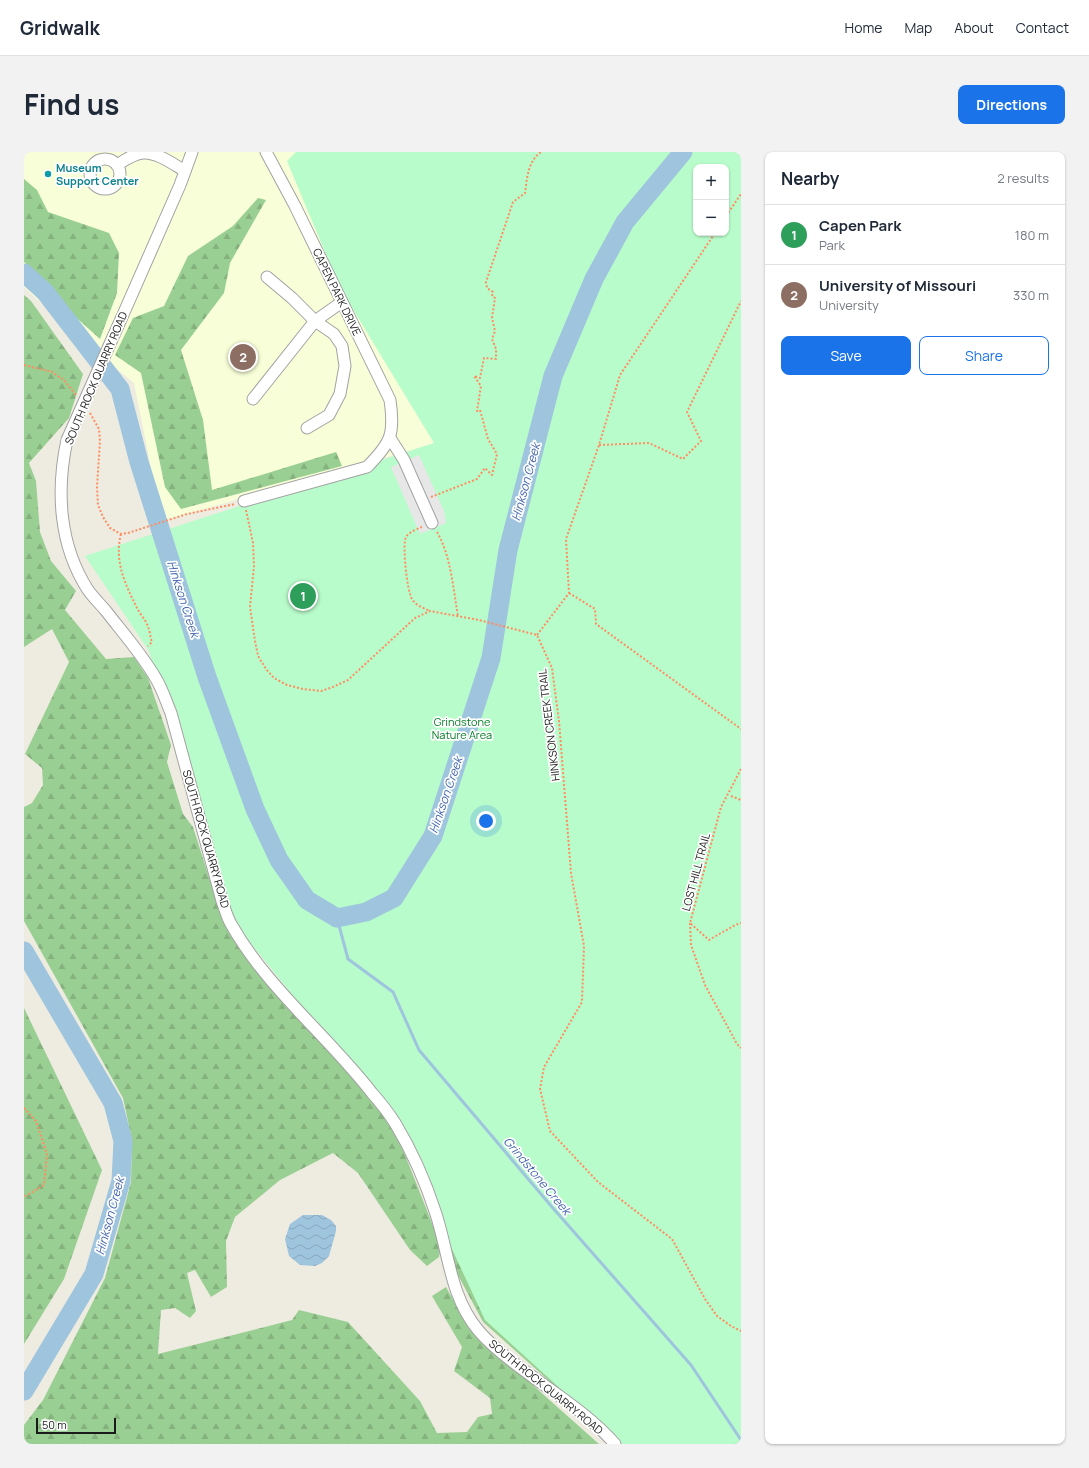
<!DOCTYPE html>
<meta charset="utf-8">
<style>
body{margin:0;font-family:Manrope,sans-serif;background:#f2f2f3;color:#1f2937}
.controls{position:absolute;right:12px;top:12px;display:grid;overflow:hidden;border-radius:8px;box-shadow:0 1px 3px #0004}
.controls button{width:36px;height:36px;display:grid;place-items:center;padding:0;border:0;border-bottom:1px solid #e0e1e3;background:#fff;color:#1f2937;font:20px sans-serif}
.scale{position:absolute;left:12px;bottom:10px;width:80px;box-sizing:border-box;padding-left:4px;border:2px solid #1b1b1b;border-top:0;font-size:11px;line-height:14px;white-space:nowrap;color:#1b1b1b;-webkit-text-stroke:3px #fff;paint-order:stroke}
.you{position:absolute;left:462px;top:669px;width:14px;height:14px;margin:-10px;border:3px solid #fff;border-radius:50%;background:#1a73e8;box-shadow:0 0 0 6px #1a73e833}
.badge{display:grid;place-items:center;width:26px;height:26px;border-radius:50%;background:#1a73e8;color:#fff;font-size:13px;font-weight:700}
.pin{position:absolute;translate:-50% -50%;border:2px solid #fff;box-shadow:0 1px 4px #0006}
.list{margin:0;padding:0;list-style:none}
h2{display:flex;justify-content:space-between;align-items:center;height:52px;margin:0;padding:0 16px;font-size:17px}
h2 small{font-size:13px;font-weight:400;color:#747a83}
.list li{display:grid;grid-template-columns:26px 1fr auto;gap:12px;align-items:center;box-sizing:border-box;height:60px;padding:0 16px;border-top:1px solid #e0e1e3}
.list b{display:block;font-size:15px;white-space:nowrap}
.list p{margin:0;font-size:13px;white-space:nowrap;color:#747a83}
.list em{font-size:13px;font-style:normal;color:#747a83}
.actions{display:flex;gap:8px;padding:12px 16px}
.actions a{flex:1;padding:9px 0;border:1px solid #1a73e8;border-radius:8px;text-align:center;font-size:14px;color:#1a73e8}
.actions .main{background:#1a73e8;color:#fff}
.map{position:relative;flex:none;width:717px;height:1292px;overflow:hidden;border-radius:8px}
header{display:flex;align-items:center;gap:24px;box-sizing:border-box;height:56px;padding:0 20px;background:#fff;border-bottom:1px solid #e0e1e3}
header strong{font-size:19px}
nav{display:flex;gap:22px;margin-inline-start:auto;font-size:14px}
.intro{display:flex;align-items:center;justify-content:space-between;box-sizing:border-box;height:96px;padding:0 24px}
h1{margin:0;font-size:28px}
.button{padding:10px 18px;border-radius:8px;background:#1a73e8;color:#fff;font-size:14px;font-weight:700}
main{display:flex;gap:24px;padding:0 24px}
aside{flex:1;background:#fff;border-radius:8px;box-shadow:0 1px 3px #0004}
.map>svg:first-child{display:block}
</style>
<header>
<strong>Gridwalk</strong>
<nav><a>Home</a><a>Map</a><a>About</a><a>Contact</a></nav>
</header>
<div class="intro"><h1>Find us</h1><a class="button">Directions</a></div>
<main>
<div class="map">
<svg width="717" height="1292" viewBox="0 0 717 1292">
<defs>
<pattern id="forest-firs" width="22" height="20" patternUnits="userSpaceOnUse"><rect width="22" height="20" fill="#9acf93"/><path d="M5 1l3.5 6h-7zM16 11l3.5 6h-7z" fill="#84b17e"/></pattern>
<pattern id="water-waves" width="16" height="10" patternUnits="userSpaceOnUse"><rect width="16" height="10" fill="#9ec4de"/><path d="M0 5q4-4 8 0t8 0" fill="none" stroke="#88a8be"/></pattern>
</defs>
<rect width="100%" height="100%" fill="#eeece0"/>
<!-- education -->
<path fill="#f8ffd8" d="M0,0H275L412,291L141,368L133,345L110,231L47,179L0,135Z"/>
<!-- forest -->
<g fill="url(#forest-firs)">
<path d="M0,27L13,38L24,60L85,81L95,101L93,141L76,187L36,151L27,134L0,110Z"/>
<path d="M234,46L242,48L206,111L200,141L157,198L179,268L188,338L312,300L318,314L157,357L141,335L117,221L91,203L109,166L140,154L164,104L209,74Z"/>
<path d="M0,143L7,149L59,222L45,266L5,311L12,329L16,380L27,409L52,439L41,458L82,507L110,505L124,526L147,593L143,610L159,662L169,675L199,769L212,792L268,857L717,1292H596L459,1170L427,1110L425,1091L372,980L417,1094L415,1105L403,1114L386,1098L334,1021L309,1001L256,1028L211,1065L202,1089L203,1135L187,1145L171,1118L163,1121L172,1159L166,1166L151,1156L137,1158L134,1202L268,1168L275,1158L324,1170L396,1249L413,1281L443,1280L454,1265L468,1262L466,1246L430,1219L438,1195L408,1144L422,1135L446,1177L575,1292H0V1273L19,1248L81,1126L107,1030L108,988L99,946L0,769V655L8,651L19,633L18,616L1,602L45,510L28,477L0,495Z"/>
<path d="M0,856L78,1018L40,1127L0,1192Z"/>
</g>
<!-- park -->
<path fill="#b9fccb" fill-rule="evenodd" d="M272,0H717V1292H597L461,1168L366,964L203,762L125,499L61,404L410,291L316,136L263,9ZM672,15H702V81H672Z"/>
<!-- parking -->
<path fill="#e7e7e7" d="M395,303L420,359L422,371L396,382L367,315Z"/>
<!-- water -->
<path fill="url(#water-waves)" d="M279,1063H298L307,1068L312,1074V1079L305,1104L298,1111L291,1114L276,1113L265,1104L261,1087L266,1072Z"/>
<g fill="none" stroke-linecap="round" stroke-linejoin="round">
<!-- stream -->
<path stroke="#9ec4de" stroke-width="3" d="M313,766L324,807L369,840L395,898L528,1055L667,1213L717,1288"/>
<!-- river -->
<g stroke="#9ec4de" stroke-width="19">
<path d="M0,121L21,140L96,237L115,310L183,525L231,657L255,708L283,748L313,766L342,760L370,746L409,684L467,506L484,398L529,224L570,127L601,70L659,0"/>
<path d="M0,799L89,951L99,989L97,1029L70,1122L0,1239"/>
</g>
<defs>
<g id="minor">
<circle cx="81" cy="22" r="15"/>
<path d="M93,13C101,8 109,2 119,1C133,0 149,12 161,19"/>
<path d="M243,125L268,146L291,169L310,182L318,194L321,214L316,242L305,263L283,276"/>
<path d="M98,165L156,33L168,0"/>
<path d="M229,247L291,169L318,150"/>
<path d="M366,286L380,308L408,371"/>
<path d="M43,288C32,339 35,393 64,438C69,445 76,452 82,459C99,481 117,501 131,525C138,536 142,549 147,561L198,749C201,757 203,765 207,772C243,836 303,883 348,941C356,950 364,960 371,971C388,999 402,1031 412,1062C425,1102 426,1144 454,1178C464,1190 476,1200 489,1210C523,1237 562,1259 591,1292"/>
<path d="M220,349L343,315C367,291 371,282 366,248L271,54L242,0"/>
</g>
</defs>
<!-- minor casing -->
<use href="#minor" stroke="#a2a2a2" stroke-width="13"/>
<!-- path -->
<g stroke="#ff8d60" stroke-width="2" stroke-dasharray="2 2" stroke-linecap="butt">
<path d="M702,64L717,42"/>
<path d="M0,213L28,220L40,228L52,243"/>
<path d="M66,261L75,277L76,289L73,335L74,353L79,365L86,376L97,382L104,381L163,362L211,352"/>
<path d="M575,293L625,291L659,307L677,289L663,260L717,149"/>
<path d="M407,345L453,327L461,316L468,323L473,302L464,287L456,258L453,259L457,234L450,224L456,226L460,206L472,207V197L468,187L471,179L468,166L471,146L468,144L469,140L463,136L462,130L489,50L501,41C503,26 504,9 517,0"/>
<path d="M222,358L229,391L230,414L226,455L231,489L234,504L242,517L250,526L263,533L279,537L297,539L309,535L324,528L391,466L406,459L455,468L513,483L528,516L535,569L547,721L560,794L558,850L520,915L516,937L526,979L574,1030L648,1087L681,1147L693,1164L707,1174L717,1179"/>
<path d="M398,375C393,377 385,380 382,385C378,393 383,439 388,447C392,454 400,456 406,459"/>
<path d="M413,380C427,404 429,436 434,464"/>
<path d="M97,382C90,409 101,432 113,456C116,462 122,468 124,475C126,479 126,485 128,490L124,494"/>
<path d="M545,441L571,457L572,472L717,577"/>
<path d="M513,483L545,441L542,387L575,293L596,223L691,81"/>
<path d="M717,617L697,655L666,771L685,788L711,773L717,771"/>
<path d="M707,644L717,648"/>
<path d="M666,771L667,793L681,833L713,892L717,896"/>
<path d="M0,956L12,969L23,1002L20,1033L0,1045"/>
</g>
<!-- minor -->
<use href="#minor" stroke="#fff" stroke-width="11"/>
<defs>
<path id="minor-bridge" d="M43,288L98,165"/>
</defs>
<!-- minor-bridge casing -->
<use href="#minor-bridge" stroke="#a2a2a2" stroke-width="13" stroke-linecap="butt"/>
<!-- minor-bridge -->
<use href="#minor-bridge" stroke="#fff" stroke-width="11"/>
</g>
<!-- markers -->
<circle fill="#0f9aa8" stroke="#fff" stroke-width="1.5" cx="24" cy="22" r="4"/>
<g text-anchor="middle" stroke-width="3.5" stroke-linejoin="round" paint-order="stroke">
<!-- culture labels -->
<g font-size="11" font-weight="bold" fill="#0d838f" stroke="#fff" text-anchor="start">
<text x="32" y="20">Museum<tspan x="32" dy="13">Support Center</tspan></text>
</g>
<!-- street labels -->
<g font-size="11" fill="#1b1b1b" stroke="#fff">
<text transform="translate(313 140) rotate(64)" y="4">CAPEN PARK DRIVE</text>
<text transform="translate(72 226) rotate(-67)" y="4">SOUTH ROCK QUARRY ROAD</text>
<text transform="translate(525 573) rotate(-97)" y="4">HINKSON CREEK TRAIL</text>
<text transform="translate(182 687) rotate(74)" y="4">SOUTH ROCK QUARRY ROAD</text>
<text transform="translate(672 720) rotate(-75)" y="4">LOST HILL TRAIL</text>
<text transform="translate(522 1235) rotate(39)" y="4">SOUTH ROCK QUARRY ROAD</text>
</g>
<!-- park labels -->
<g font-size="11" fill="#067d25" stroke="#fff">
<text x="438" y="574">Grindstone<tspan x="438" dy="13">Nature Area</tspan></text>
</g>
<!-- water labels -->
<g font-size="12" font-style="italic" fill="#4466af" stroke="#fff">
<text transform="translate(502 330) rotate(-75)" y="4">Hinkson Creek</text>
<text transform="translate(159 447) rotate(72)" y="4">Hinkson Creek</text>
<text transform="translate(422 643) rotate(-71)" y="4">Hinkson Creek</text>
<text transform="translate(513 1024) rotate(50)" y="4">Grindstone Creek</text>
<text transform="translate(86 1064) rotate(-75)" y="4">Hinkson Creek</text>
</g>
</g>
</svg>
<div class="controls">
<button>+</button>
<button>−</button>
</div>
<div class="scale">50 m</div>
<div class="you"></div>
<div class="pin badge" style="left:279px;top:444px;background:#2e9e5b">1</div>
<div class="pin badge" style="left:219px;top:205px;background:#8d6e63">2</div>
</div>
<aside>
<h2>Nearby<small>2 results</small></h2>
<ul class="list">
<li><span class="badge" style="background:#2e9e5b">1</span><div><b>Capen Park</b><p>Park</p></div><em>180 m</em></li>
<li><span class="badge" style="background:#8d6e63">2</span><div><b>University of Missouri</b><p>University</p></div><em>330 m</em></li>
</ul>
<div class="actions"><a class="main">Save</a><a>Share</a></div>
</aside>
</main>
